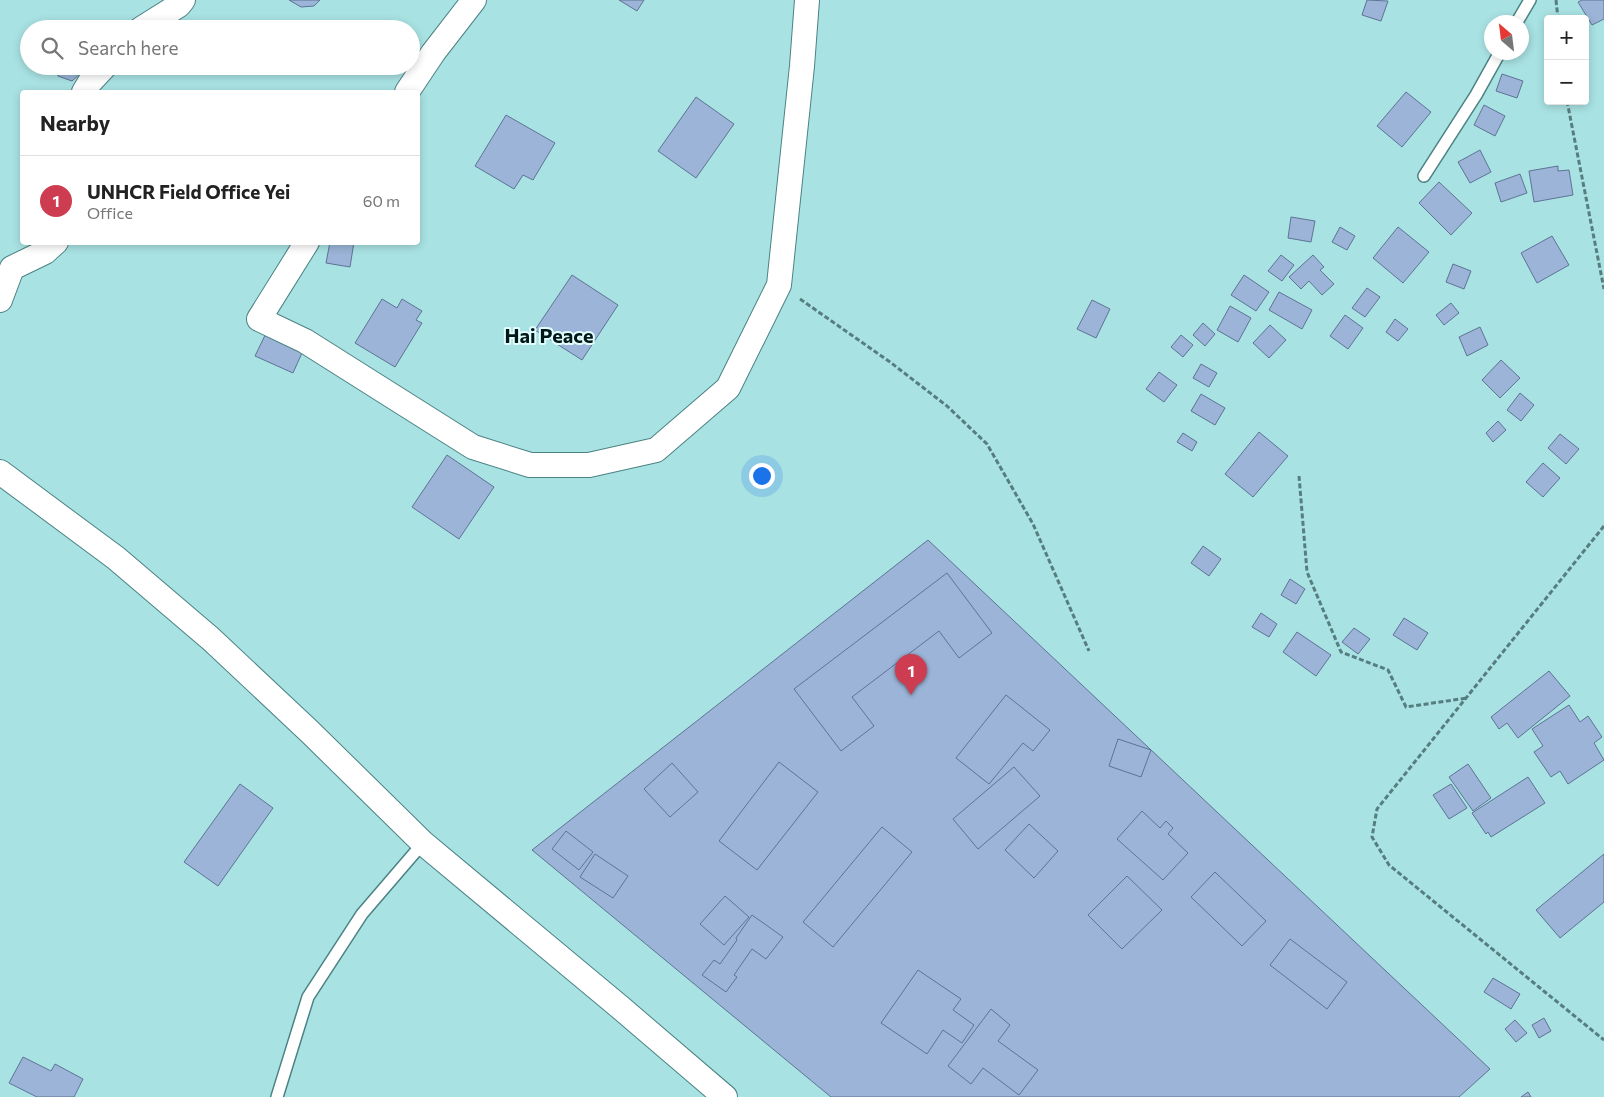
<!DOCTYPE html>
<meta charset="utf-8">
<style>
body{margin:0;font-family:Commissioner,sans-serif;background:#f2f2f2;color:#222}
.controls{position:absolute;right:15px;top:15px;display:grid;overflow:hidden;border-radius:5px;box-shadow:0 2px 8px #0003}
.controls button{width:45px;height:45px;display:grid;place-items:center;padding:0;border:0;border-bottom:1px solid #e0e0e0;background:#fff;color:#222;font:25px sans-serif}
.compass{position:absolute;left:1484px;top:15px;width:45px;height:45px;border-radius:50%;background:#fff;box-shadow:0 2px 8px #0003;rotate:332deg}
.you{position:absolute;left:761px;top:475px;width:18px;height:18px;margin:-12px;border:4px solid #fff;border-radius:50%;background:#1a73e8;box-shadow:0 0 0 8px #1a73e833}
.badge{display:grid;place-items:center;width:32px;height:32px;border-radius:50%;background:#cd3c50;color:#fff;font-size:16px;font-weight:700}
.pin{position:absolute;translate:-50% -41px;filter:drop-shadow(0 1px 2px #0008)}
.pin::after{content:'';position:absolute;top:26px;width:18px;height:15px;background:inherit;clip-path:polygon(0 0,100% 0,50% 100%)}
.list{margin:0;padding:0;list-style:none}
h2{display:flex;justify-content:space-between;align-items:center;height:65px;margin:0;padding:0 20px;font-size:21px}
h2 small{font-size:16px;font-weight:400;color:#767676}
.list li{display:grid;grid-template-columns:32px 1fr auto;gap:15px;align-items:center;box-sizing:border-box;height:90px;padding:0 20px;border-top:1px solid #e0e0e0}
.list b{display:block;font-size:19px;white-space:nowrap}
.list p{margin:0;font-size:16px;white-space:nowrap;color:#767676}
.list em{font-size:16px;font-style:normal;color:#767676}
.icon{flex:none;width:28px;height:28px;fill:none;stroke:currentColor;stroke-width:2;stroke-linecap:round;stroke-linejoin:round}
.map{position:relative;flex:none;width:1604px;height:1097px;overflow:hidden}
.search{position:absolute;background:#fff;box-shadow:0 2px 8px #0003;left:20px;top:20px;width:400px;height:55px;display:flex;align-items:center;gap:12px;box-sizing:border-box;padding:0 18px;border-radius:28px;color:#767676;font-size:19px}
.panel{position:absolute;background:#fff;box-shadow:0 2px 8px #0003;left:20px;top:90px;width:400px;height:155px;border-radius:5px}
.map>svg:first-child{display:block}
</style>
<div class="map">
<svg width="1604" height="1097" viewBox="0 0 1604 1097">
<rect width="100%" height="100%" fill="#a9e2e3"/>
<!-- building -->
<g fill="#9bb4d7" stroke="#5d7495">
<path d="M289,0H320L314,6L301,7Z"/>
<path d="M619,0H644L637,11Z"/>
<path d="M1367,0L1388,1L1381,21L1362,15Z"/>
<path d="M1582,0H1604V19L1592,25L1578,2Z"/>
<path d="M56,66H82L83,71L72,81L58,76Z"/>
<path d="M144,66H166L159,70H150Z"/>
<path d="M1502,74L1523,81L1517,98L1496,91Z"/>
<path d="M1406,92L1431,112L1402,147L1377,126Z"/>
<path d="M696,97L734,124L696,178L658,151Z"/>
<path d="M1484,105L1505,116L1495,136L1474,125Z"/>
<path d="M506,115L555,143L533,180L523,175L514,189L475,166Z"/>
<path d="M1480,150L1491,172L1470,183L1458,162Z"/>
<path d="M1558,166V171L1569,170L1573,195L1534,202L1529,171Z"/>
<path d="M1520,174L1527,193L1501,202L1495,183Z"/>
<path d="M1439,182L1472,213L1451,235L1419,203Z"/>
<path d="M1291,217L1315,221L1311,242L1288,238Z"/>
<path d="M1340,227L1355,236L1347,250L1332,242Z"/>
<path d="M1398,227L1429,252L1403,283L1373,258Z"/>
<path d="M1552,236L1569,265L1537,283L1521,253Z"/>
<path d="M330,242H354L350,267L326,263Z"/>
<path d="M1281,255L1294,265L1282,281L1268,271Z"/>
<path d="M1313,255L1324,267L1320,270L1334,284L1322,295L1309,281L1301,289L1289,277Z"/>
<path d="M1453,264L1471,271L1464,289L1446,282Z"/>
<path d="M572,275L618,305L582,360L535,330Z"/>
<path d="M1244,275L1269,292L1256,311L1231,295Z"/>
<path d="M1367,288L1380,297L1365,317L1352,308Z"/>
<path d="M1279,292L1312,310L1302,329L1269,310Z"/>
<path d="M382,299L397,308L402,299L422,311L416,320L422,323L395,367L355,343Z"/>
<path d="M1092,300L1110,309L1096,338L1077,329Z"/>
<path d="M1451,303L1459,313L1444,325L1436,315Z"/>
<path d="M1230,306L1251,318L1238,342L1217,330Z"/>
<path d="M1345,315L1363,328L1348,349L1330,336Z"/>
<path d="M1395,319L1408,329L1398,341L1386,332Z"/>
<path d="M1203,323L1215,334L1205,346L1193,335Z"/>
<path d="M1270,325L1286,340L1269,358L1253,343Z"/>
<path d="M269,327L306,344L293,373L255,356Z"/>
<path d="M1480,327L1488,345L1467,356L1459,337Z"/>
<path d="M1181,335L1193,345L1183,357L1171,347Z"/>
<path d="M1501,360L1520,378L1500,398L1482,380Z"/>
<path d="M1201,364L1217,373L1209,387L1193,378Z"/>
<path d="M1159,372L1177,385L1164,402L1146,389Z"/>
<path d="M1520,393L1534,405L1521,421L1507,410Z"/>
<path d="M1201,394L1225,408L1215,425L1191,411Z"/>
<path d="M1498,421L1506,430L1493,442L1486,433Z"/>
<path d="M1259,432L1288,456L1253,497L1225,474Z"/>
<path d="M1183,433L1197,442L1192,451L1177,442Z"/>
<path d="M1560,434L1579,449L1566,464L1548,448Z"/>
<path d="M447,455L494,487L459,539L412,507Z"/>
<path d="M1543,463L1560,478L1543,497L1526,482Z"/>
<path d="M928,540L1490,1069L1459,1097H831L532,850Z"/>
<path d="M1203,546L1221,559L1209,576L1191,563Z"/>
<path d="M947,573L992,633L959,658L939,631L852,697L874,726L841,751L794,689Z"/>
<path d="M1290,579L1305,589L1296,604L1281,595Z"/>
<path d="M1261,613L1277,624L1269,637L1252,627Z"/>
<path d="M1404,618L1428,633L1417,650L1393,635Z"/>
<path d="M1354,628L1370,639L1358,654L1342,642Z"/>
<path d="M1297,632L1331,655L1316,676L1283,652Z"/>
<path d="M1549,671L1570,696L1518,738L1507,723L1499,729L1491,717Z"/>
<path d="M1006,695L1050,730L1033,751L1023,743L989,784L956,758Z"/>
<path d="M1569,705L1580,722L1588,716L1602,737L1594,743L1604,760L1568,784L1560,771L1551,777L1534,752L1543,746L1532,729Z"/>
<path d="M1118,739L1151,750L1141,777L1109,766Z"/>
<path d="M779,762L818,792L757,870L719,841Z"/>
<path d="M672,763L698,792L670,817L644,789Z"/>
<path d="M1468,764L1491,798L1473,811L1449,777Z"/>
<path d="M1014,767L1040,796L978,849L953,819Z"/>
<path d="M1528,777L1545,803L1491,837L1488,832L1486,834L1472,813Z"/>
<path d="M240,784L273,808L218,886L184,862Z"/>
<path d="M1451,784L1467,808L1449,819L1433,795Z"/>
<path d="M1142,811L1160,828L1166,821L1173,828L1168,834L1188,853L1163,880L1117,839Z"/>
<path d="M1029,824L1058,851L1034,878L1005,850Z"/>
<path d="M882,827L912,852L833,947L803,922Z"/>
<path d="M566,831L593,852L579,870L552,849Z"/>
<path d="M595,854L628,876L613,898L580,877Z"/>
<path d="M1604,854V902L1560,938L1536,910Z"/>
<path d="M1215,872L1266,921L1242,946L1191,897Z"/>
<path d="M1127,876L1162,910L1122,949L1088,915Z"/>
<path d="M725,896L749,917L724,945L700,924Z"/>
<path d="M752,915L783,937L766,959L752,949L734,975L737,977L726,992L702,975L714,960L720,964L737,940L736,938Z"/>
<path d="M1290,939L1347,982L1327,1009L1270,965Z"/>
<path d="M918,970L961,999L953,1010L974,1025L962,1043L943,1030L927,1054L881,1023Z"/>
<path d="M1493,978L1520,994L1511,1009L1484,992Z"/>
<path d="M991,1009L1010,1025L998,1041L1038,1070L1019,1095L983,1068L971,1084L948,1066Z"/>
<path d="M1544,1018L1551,1031L1539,1038L1532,1025Z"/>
<path d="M1515,1020L1527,1033L1516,1042L1505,1029Z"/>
<path d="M23,1057L51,1071L55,1064L83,1079L74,1097H37L9,1083Z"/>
<path d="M1528,1092L1531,1097H1521Z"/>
</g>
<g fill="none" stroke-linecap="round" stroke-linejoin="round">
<defs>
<g id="lane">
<path d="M1517,22L1530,0"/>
<path d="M1424,176L1476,95L1500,52"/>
<path d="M277,1097L308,997L362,914L423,843"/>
</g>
<g id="street">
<path d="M141,29L179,5L183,0"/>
<path d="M84,92L90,82L105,66"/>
<path d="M407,92L433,53L474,0"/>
<path d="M307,242L259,319L305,341L473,447L530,465H589L656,450L728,388L779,285L802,66L807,0"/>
<path d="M0,300L12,268L45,252L56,242"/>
<path d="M0,472L116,558L211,639L310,732L423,843L621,1008L725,1097"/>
</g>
</defs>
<!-- lane casing -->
<use href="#lane" stroke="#4b8283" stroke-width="14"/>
<!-- street casing -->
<use href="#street" stroke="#4b8283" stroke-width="26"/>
<!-- path -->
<g stroke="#577e7f" stroke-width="3" stroke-dasharray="5 2.5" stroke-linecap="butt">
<path d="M1556,0L1558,19"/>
<path d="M1567,101L1604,289"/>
<path d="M800,299L890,362L947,406L987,444L1033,524L1089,651"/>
<path d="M1299,476L1307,572L1341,652L1388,670L1406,707L1467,698"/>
<path d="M1604,526L1377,809L1372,837L1389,865L1604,1040"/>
</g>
<!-- lane -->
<use href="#lane" stroke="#fff" stroke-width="11"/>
<!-- street -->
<use href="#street" stroke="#fff" stroke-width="24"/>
</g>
<g text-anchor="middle" stroke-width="4" stroke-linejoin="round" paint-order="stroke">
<!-- district labels -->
<g font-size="20" font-weight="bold" fill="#021718" stroke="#e1fdfe">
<text x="549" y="343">Hai Peace</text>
</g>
</g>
</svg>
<div class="controls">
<button>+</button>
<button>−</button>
</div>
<svg class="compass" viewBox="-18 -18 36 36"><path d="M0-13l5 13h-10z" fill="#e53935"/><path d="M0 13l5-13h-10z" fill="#767676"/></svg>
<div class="you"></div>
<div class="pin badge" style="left:911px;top:695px">1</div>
<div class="search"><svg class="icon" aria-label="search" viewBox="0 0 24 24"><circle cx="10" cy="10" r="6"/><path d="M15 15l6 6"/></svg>Search here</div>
<section class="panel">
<h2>Nearby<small></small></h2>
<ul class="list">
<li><span class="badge">1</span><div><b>UNHCR Field Office Yei</b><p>Office</p></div><em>60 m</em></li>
</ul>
</section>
</div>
